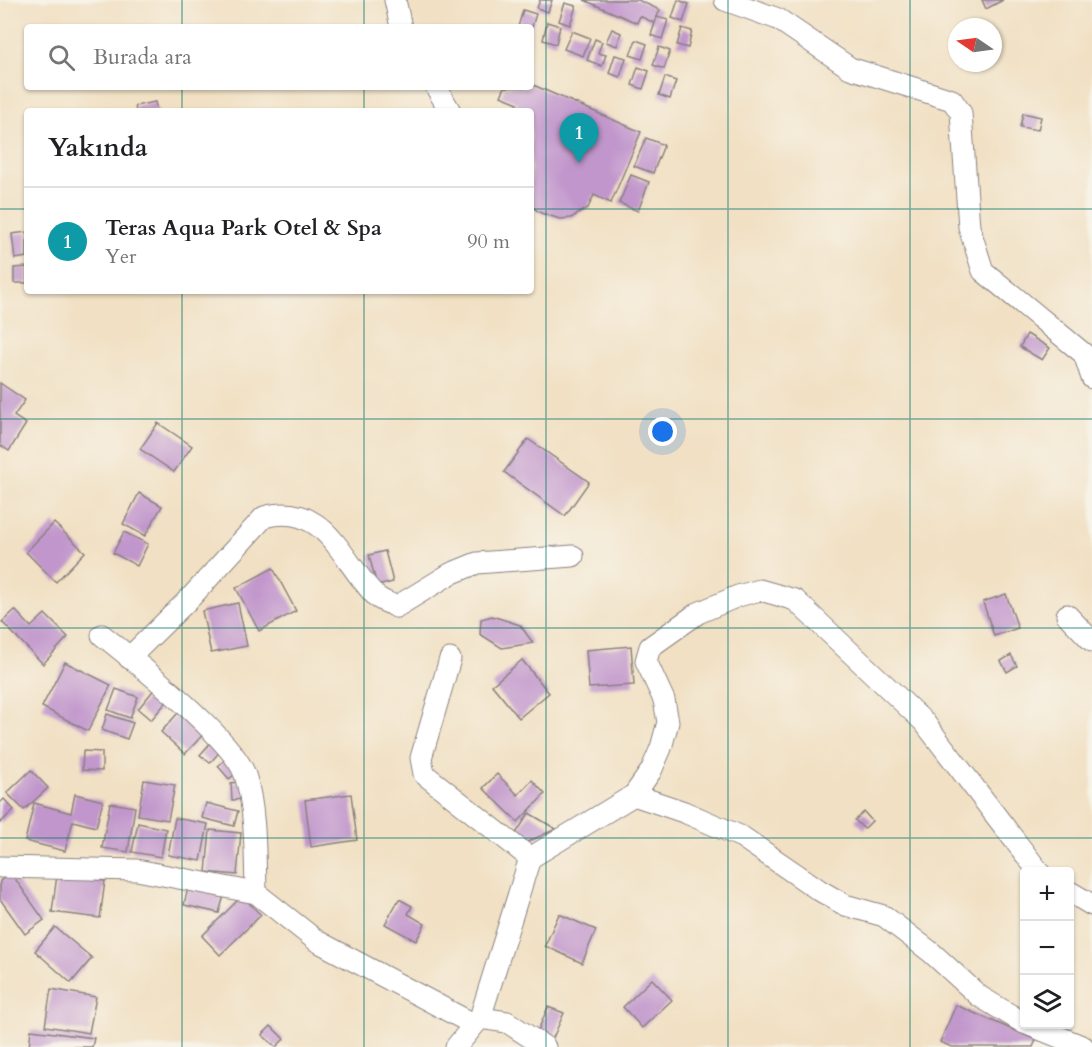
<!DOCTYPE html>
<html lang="tr">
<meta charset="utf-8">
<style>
body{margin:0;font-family:Cardo,serif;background:#f2f2f2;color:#202124}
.controls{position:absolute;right:18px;bottom:18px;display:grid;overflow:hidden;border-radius:6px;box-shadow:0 2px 4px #0004}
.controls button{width:54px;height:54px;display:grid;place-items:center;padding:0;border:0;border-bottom:2px solid #e0e0e0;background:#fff;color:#202124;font:30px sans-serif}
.compass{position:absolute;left:948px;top:18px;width:54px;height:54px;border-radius:50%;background:#fff;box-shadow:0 2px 4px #0004;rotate:283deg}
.you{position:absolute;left:663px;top:432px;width:21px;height:21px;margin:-15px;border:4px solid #fff;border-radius:50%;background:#1a73e8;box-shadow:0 0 0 9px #1a73e833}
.badge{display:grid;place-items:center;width:39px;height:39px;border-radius:50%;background:#b45309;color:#fff;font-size:20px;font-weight:700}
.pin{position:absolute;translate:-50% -50px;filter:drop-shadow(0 2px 3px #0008)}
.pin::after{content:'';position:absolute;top:32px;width:21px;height:18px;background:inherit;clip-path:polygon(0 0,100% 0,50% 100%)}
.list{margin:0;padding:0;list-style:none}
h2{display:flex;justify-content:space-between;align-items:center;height:78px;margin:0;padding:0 24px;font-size:26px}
h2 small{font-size:20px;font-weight:400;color:#757577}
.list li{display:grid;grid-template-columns:39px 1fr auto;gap:18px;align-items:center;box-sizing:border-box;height:108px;padding:0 24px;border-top:2px solid #e0e0e0}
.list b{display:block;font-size:22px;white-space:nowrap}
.list p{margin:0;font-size:20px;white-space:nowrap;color:#757577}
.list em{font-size:20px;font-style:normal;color:#757577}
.icon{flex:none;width:33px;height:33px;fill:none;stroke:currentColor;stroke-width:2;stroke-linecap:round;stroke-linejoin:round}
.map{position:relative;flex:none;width:1092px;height:1047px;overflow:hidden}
.search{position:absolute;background:#fff;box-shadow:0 2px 4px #0004;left:24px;top:24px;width:510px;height:66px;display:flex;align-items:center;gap:15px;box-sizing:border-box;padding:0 21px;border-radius:6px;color:#757577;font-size:22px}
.panel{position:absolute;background:#fff;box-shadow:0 2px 4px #0004;left:24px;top:108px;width:510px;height:186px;border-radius:6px}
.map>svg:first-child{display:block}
</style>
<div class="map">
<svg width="1092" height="1047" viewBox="0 0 1092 1047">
<rect width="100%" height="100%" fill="#f7f3e8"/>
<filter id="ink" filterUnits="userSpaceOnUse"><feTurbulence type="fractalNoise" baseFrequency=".0167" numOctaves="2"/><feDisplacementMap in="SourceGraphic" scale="12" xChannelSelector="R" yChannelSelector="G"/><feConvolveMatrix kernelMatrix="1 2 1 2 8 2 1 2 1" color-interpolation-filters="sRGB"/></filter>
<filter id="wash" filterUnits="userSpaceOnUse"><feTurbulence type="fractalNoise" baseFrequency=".008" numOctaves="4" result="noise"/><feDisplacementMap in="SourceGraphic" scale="24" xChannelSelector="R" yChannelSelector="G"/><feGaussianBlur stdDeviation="1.35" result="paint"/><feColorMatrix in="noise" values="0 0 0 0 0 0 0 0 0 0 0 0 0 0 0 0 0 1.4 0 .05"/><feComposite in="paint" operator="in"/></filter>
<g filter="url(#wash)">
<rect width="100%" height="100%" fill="#f1e0c3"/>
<g id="blocks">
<!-- building -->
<g fill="#c196cc">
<path d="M540,0H552L548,12L537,8Z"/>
<path d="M584,0H638L660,10L654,23L640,16L637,23Z"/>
<path d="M678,0L689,4L683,22L672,18Z"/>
<path d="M982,0H1003L986,9Z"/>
<path d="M565,3L576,6L570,25L559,21Z"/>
<path d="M523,10L536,14L532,27H518Z"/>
<path d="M657,17L668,20L662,39L651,35Z"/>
<path d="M547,22L560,26L556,44L543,40Z"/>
<path d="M682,28L692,31L688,48L677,45Z"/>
<path d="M612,29L621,33L617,46L606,42Z"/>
<path d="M572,31L590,38L583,56L564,49Z"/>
<path d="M595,39L602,42L598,53L606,55L602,66L587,60Z"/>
<path d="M636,40L647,44L642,59L630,55Z"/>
<path d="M659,47L670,51L664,69L653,65Z"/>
<path d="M615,55L626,58L620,77L609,73Z"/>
<path d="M638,67L649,71L643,89L632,85Z"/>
<path d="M665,77L676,81L670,99L659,95Z"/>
<path d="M531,84L641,132L611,203L594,195L588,208L571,218L560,219L541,213L531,206V111H515L518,103L501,96L505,87H531Z"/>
<path d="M155,102L157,111H136L135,106Z"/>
<path d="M1023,113L1041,117L1038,130L1020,127Z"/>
<path d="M646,138L664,145L653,173L634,166Z"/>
<path d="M631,175L649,182L638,211L619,203Z"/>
<path d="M27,232V257L15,259L12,234Z"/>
<path d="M27,267V283H14V268Z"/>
<path d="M1027,334L1050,348L1042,360L1020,347Z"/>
<path d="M0,383L25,400L14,416L26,424L9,451L0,445Z"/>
<path d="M158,423L192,446L174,472L140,449Z"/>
<path d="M528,439L589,482L565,516L504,472Z"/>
<path d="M139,493L162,506L145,536L123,524Z"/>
<path d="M54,523L85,552L56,582L26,552Z"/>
<path d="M124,532L148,544L137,566L113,553Z"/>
<path d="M385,551L393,582L377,586L369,555Z"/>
<path d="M273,568L296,611L259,631L236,588Z"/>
<path d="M1006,594L1018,628L994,636L983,602Z"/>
<path d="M238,603L247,646L211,653L202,611Z"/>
<path d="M15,610L31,627L45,614L68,637L43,664L2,622Z"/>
<path d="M492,616L520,625L533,643L502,648L480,634L481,619Z"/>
<path d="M631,646L634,685L589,688L586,650Z"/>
<path d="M1011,655L1017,666L1007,672L1001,661Z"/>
<path d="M522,660L549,693L519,718L492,685Z"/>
<path d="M65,662L111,685L88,731L42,707Z"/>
<path d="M156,687L169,699L151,720L138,709Z"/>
<path d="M116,689L138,697L130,718L108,710Z"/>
<path d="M186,704L211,726L185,754L161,732Z"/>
<path d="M107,714L133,723L127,739L102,730Z"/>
<path d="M212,741L222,749L210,763L200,755Z"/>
<path d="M83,751L102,752V771L82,770Z"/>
<path d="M228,757L239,771L229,779L218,766Z"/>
<path d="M31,770L48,788L24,810L7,793Z"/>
<path d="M497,774L518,795L532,780L545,794L518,822L483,788Z"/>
<path d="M144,780L175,785L168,820L138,815Z"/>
<path d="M243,781L245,799L232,800L231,783Z"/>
<path d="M75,794L103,801L96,827L73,821L65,851L25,841L34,803L71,813Z"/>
<path d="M351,794L357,840L311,847L305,800Z"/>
<path d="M4,799L14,810L0,823V803Z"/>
<path d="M110,803L135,807L128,852L102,848Z"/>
<path d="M206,803L238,811L234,826L202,818Z"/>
<path d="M864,812L872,821L864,829L855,820Z"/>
<path d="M529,813L556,829L523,844L515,835Z"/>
<path d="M175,818L208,824L201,861L168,855Z"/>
<path d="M138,823L166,829L161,857L132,852Z"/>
<path d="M210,830L241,833L237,875L206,872Z"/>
<path d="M11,873L44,920L25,934L0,899V881Z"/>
<path d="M57,875L105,881L100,918L52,912Z"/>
<path d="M189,883L225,892L219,913L184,905Z"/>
<path d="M242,896L261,915L220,955L202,936Z"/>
<path d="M399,899L412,906L408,914L425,924L416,941L385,924Z"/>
<path d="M559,914L596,930L582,963L545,946Z"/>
<path d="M55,927L92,958L71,983L35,951Z"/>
<path d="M652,979L672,1000L642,1028L623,1007Z"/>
<path d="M51,989L96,997L89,1033L45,1026Z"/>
<path d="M956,1005L1036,1040L1033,1047H952L940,1042Z"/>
<path d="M548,1007L564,1013L552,1040L537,1033Z"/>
<path d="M271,1026L284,1039L276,1047L262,1035Z"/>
<path d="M31,1030L94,1038L92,1047H29Z"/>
</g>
</g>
</g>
<g filter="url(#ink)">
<use href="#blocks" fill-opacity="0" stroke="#8a817f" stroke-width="1.5"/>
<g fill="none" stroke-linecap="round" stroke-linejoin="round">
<defs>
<g id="minor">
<path d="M395,0L401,27"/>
<path d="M725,0L778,19L850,68L952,100L961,113L969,227L983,271L1084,354L1092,378"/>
<path d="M436,87L450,111"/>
<path d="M1067,615L1092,641"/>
<path d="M102,635C135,661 234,740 245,775C256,808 255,858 256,893"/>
<path d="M129,658L192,596L264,517C325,500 341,561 376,596C381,601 390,603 396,607L450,574L477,563L573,556"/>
<path d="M450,659L421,758L424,774L530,858"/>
<path d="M634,795L684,812L742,837L819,890L845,905L884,916L932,953L979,996L1024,1023"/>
<path d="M0,867L137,870L256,893L317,941L473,1024"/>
<path d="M1070,892L1092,905"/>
<path d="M480,1018L530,858L634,795L651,771L661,748L668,722L664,700L646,661L650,647L698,613L738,596L760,590L795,600L924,722L1039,872"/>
<path d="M1027,1024L1084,1047"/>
<path d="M456,1047L480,1018L507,1022L545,1047"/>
</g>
</defs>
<!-- minor casing -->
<use href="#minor" stroke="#8a817f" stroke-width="23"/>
<!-- minor -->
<use href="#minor" stroke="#fff" stroke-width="21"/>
</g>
</g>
<!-- grid -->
<path fill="none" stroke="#0f766e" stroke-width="1.5" stroke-opacity="0.55" d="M182,0V27M364,0V27M546,0V1047M728,0V1047M910,0V1047M182,87V111M364,87V111M0,209H27M531,209H1092M182,291V1047M364,291V1047M0,419H1092M0,628H1092M0,838H1092"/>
</svg>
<div class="controls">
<button>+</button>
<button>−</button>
<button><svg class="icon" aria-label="layers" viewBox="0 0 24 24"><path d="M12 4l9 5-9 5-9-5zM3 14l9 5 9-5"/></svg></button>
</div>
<svg class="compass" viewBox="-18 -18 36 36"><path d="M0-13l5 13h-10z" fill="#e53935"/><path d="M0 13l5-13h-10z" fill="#757577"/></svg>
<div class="you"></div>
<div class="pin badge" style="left:579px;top:163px;background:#0f9aa8">1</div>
<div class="search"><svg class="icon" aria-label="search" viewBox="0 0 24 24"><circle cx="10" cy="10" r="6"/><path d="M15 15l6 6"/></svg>Burada ara</div>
<section class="panel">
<h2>Yakında<small></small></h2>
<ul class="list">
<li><span class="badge" style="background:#0f9aa8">1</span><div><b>Teras Aqua Park Otel &amp; Spa</b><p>Yer</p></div><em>90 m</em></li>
</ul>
</section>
</div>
